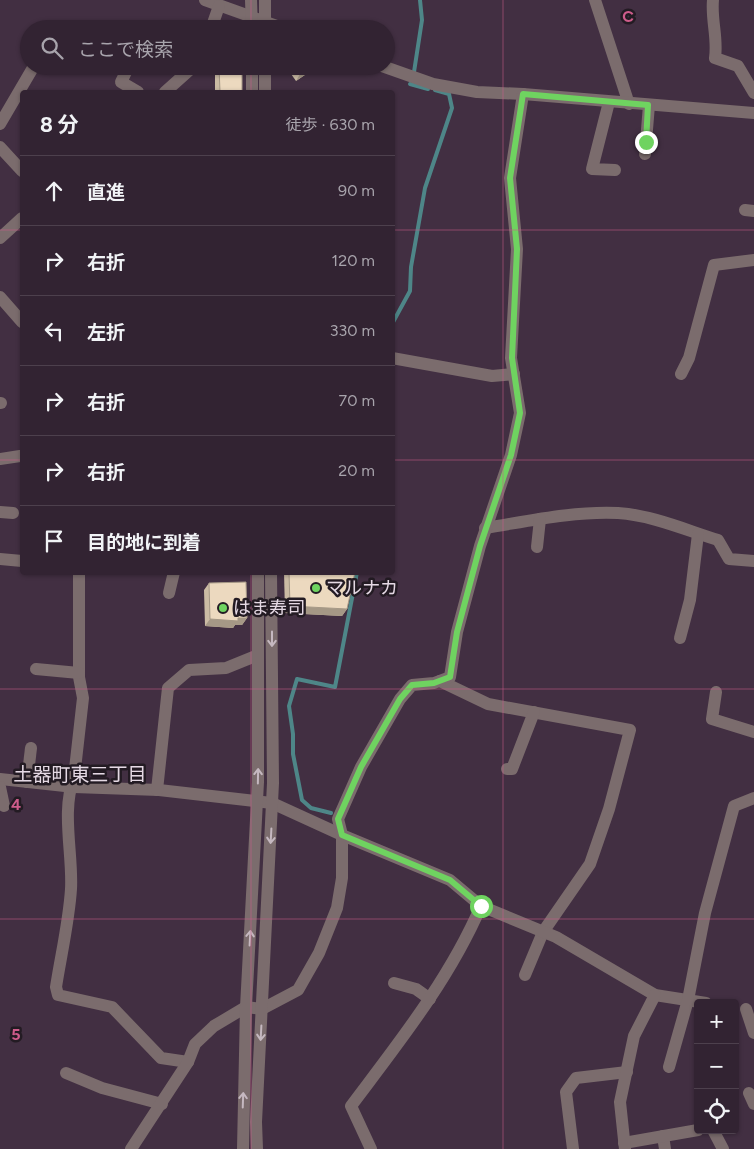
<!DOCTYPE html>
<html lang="ja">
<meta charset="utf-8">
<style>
body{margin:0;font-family:Figtree,"Noto Sans JP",sans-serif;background:#3a2b3a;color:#f1f3f6}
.controls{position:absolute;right:15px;bottom:15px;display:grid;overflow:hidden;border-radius:5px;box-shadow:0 1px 4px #0004}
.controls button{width:45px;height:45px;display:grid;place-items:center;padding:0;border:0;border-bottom:1px solid #4d404d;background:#322332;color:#f1f3f6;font:25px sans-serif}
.stop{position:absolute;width:15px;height:15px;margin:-11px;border:4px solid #6fd360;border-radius:50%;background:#fff}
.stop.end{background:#6fd360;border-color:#fff;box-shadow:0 1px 5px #0008}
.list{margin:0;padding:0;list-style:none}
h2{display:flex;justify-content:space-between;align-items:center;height:65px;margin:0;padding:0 20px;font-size:21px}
h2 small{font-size:16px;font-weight:400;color:#a8a4ac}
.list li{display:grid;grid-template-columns:32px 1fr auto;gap:15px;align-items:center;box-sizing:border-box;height:70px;padding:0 20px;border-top:1px solid #4d404d}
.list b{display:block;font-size:19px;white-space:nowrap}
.list em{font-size:16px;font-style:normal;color:#a8a4ac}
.icon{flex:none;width:28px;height:28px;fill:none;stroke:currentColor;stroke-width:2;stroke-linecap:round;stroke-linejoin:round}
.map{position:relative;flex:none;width:754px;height:1149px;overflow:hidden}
.search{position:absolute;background:#322332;box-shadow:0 1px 4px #0004;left:20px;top:20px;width:375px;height:55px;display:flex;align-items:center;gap:12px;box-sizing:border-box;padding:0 18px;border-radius:28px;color:#a8a4ac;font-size:19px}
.panel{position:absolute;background:#322332;box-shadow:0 1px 4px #0004;left:20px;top:90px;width:375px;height:485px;border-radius:5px}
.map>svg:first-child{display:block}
</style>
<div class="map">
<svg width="754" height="1149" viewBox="0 0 754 1149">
<rect width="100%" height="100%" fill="#422f42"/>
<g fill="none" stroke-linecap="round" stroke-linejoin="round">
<!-- stream -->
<g stroke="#4e8688" stroke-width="4">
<path d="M414,72L422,20L420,0"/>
<path d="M410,84L428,89"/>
<path d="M392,324L410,291L411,267L425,188L452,108L449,94L435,90"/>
<path d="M331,813L311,808L302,800L293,754V734L289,706L297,679L335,687L357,572"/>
</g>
<!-- minor -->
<g stroke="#7b6c6d" stroke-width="12">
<path d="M205,0L285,29"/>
<path d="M251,0L252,29"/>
<path d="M265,0V27"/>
<path d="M595,0L629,104"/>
<path d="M713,0C711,20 718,38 715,58L738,66L754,93"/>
<path d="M211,29L219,6"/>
<path d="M129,66L121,82L138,92"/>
<path d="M252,66V92"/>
<path d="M382,66L433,84L477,92L523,94L754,113"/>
<path d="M165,92L194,66"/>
<path d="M265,92V66"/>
<path d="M609,102L592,169L615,170"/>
<path d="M0,124L34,66"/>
<path d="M0,147L22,171"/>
<path d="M645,154L649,105"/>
<path d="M745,210L754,211"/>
<path d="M0,238L22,218"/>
<path d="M0,297L22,322"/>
<path d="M392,358L492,376L514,374"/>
<path d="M681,374L689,358L714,265L754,260"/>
<path d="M0,403H1"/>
<path d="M0,459L20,456"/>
<path d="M0,512L13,513"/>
<path d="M485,528C529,521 573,511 618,513C651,515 686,530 718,540L729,559L754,561"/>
<path d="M537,547L540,519"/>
<path d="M0,559L22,561"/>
<path d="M79,572V677L83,698L74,778C61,810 73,855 71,889C69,921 61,955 56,987L58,995L112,1007L161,1058L188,1062"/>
<path d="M169,593L174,572"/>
<path d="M680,638L690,600L698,534"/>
<path d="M36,669L79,673"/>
<path d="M440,681L488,704L630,730L609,809L590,864L543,932L525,975"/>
<path d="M716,692L712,719L754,732"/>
<path d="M507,769H512L534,712"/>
<path d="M0,779L74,787L159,790L272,803L342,835L450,880L481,906L556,937L655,995L706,1003"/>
<path d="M27,782L31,748"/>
<path d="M0,787L4,806"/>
<path d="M157,790L168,688L189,670L226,668L258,655"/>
<path d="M394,983L416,989L430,999"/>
<path d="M746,1009L754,1033"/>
<path d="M669,1067L688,1000L705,913L734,806L754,798"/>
<path d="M66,1073L102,1088L162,1104"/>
<path d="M749,1093L754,1104"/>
<path d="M713,1130L723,1149"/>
<path d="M663,1136L665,1149"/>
<path d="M624,1143L698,1130"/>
<path d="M131,1149L188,1062L195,1044L214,1026L246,1007L262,1009L298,990L319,953L337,908L342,878V835L338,819L361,767L400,699L412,685L434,683L450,677L457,632L480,546L511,455L520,413L511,358L517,249L510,178L523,94"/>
<path d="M243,1149L246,1007L258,782V572"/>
<path d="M257,1149L256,1122L273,783L271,572"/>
<path d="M371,1149L351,1106C399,1042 449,980 481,906"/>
<path d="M573,1149L566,1092L576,1078L627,1072"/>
<path d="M625,1149L620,1102L634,1036L655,995"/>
</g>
</g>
<!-- wall -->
<g fill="#cbbba4">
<path d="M211,66H242V92H215V70L211,69Z"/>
<path d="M292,66H318L296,81L289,71Z"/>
<path d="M284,572H355L347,609L342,616L285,613Z"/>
<path d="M209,583L247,618L242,625H235L233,628L205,626L204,590Z"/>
</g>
<!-- shaded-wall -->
<g fill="#a59886">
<path d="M213,66H217L215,70L211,69Z"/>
<path d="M312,66H318L296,81L300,74Z"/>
<path d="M290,606L347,609L342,616L285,613Z"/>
<path d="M238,618H247L242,625H235L233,628L205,626L210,619Z"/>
</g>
<!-- building -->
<g fill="#ecd9bf" stroke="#a59886">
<path d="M219,66H242V92H220Z"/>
<path d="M296,66H312L300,74Z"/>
<path d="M289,572H355L347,609L290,606Z"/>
<path d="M246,582L247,618H238V621L210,619L209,583Z"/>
</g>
<!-- one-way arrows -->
<defs><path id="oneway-shaft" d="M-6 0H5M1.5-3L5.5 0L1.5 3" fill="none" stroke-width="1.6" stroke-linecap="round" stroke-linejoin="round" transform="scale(1.25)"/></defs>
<g stroke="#c5b8c0">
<use href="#oneway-shaft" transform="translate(272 639) rotate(90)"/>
<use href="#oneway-shaft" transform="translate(258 776) rotate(-89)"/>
<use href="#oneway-shaft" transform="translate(271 836) rotate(93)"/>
<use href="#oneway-shaft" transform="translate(250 938) rotate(-87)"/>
<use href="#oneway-shaft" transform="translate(261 1033) rotate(93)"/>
<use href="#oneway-shaft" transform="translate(243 1100) rotate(-88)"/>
</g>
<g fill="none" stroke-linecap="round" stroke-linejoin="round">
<!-- route -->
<path stroke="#6fd360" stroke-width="6" d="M481,906L450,880L342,835L338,819L361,767L400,699L412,685L434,683L450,677L457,632L480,546L511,455L520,413L512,358L517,249L510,178L523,94L648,105L646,142"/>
</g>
<!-- grid -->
<path fill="none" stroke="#ce5c8b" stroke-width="1" stroke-opacity="0.55" d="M251,0V29M503,0V1149M251,66V92M0,230H22M392,230H754M0,460H22M392,460H754M251,572V1149M0,689H754M0,919H754"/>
<!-- markers -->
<g fill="#6fd360" stroke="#231b23" stroke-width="2">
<circle cx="316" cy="588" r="5"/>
<circle cx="223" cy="608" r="5"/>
</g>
<g text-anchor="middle" stroke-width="5" stroke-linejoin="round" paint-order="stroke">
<!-- poi labels -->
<g font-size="18" fill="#e5d9e4" stroke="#231b23" text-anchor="start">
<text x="326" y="594">マルナカ</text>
<text x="233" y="614">はま寿司</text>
</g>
<!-- neighbourhood labels -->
<g font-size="19" fill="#e5d9e4" stroke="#231b23">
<text x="80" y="781">土器町東三丁目</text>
</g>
</g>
<g font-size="16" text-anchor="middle" font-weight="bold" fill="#ce5c8b" stroke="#231b23" stroke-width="5" stroke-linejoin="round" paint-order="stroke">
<text x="628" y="22">C</text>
<text x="16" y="810">4</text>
<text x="16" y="1040">5</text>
</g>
</svg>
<div class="controls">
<button>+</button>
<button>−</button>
<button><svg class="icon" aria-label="locate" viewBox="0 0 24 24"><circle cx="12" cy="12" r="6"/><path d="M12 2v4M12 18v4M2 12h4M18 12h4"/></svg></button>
</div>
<div class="stop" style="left:481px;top:906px"></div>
<div class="stop end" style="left:646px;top:142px"></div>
<div class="search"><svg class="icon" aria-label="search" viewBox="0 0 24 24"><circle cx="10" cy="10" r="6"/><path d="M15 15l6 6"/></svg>ここで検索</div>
<section class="panel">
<h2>8 分<small>徒歩 · 630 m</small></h2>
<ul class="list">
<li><svg class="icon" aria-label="ahead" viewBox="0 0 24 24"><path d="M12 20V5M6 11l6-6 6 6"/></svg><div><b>直進</b></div><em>90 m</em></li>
<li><svg class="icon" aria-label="right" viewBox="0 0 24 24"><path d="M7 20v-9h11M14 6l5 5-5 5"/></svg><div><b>右折</b></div><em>120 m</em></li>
<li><svg class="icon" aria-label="left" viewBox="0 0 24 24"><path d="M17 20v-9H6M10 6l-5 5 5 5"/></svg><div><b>左折</b></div><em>330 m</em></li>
<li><svg class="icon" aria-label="right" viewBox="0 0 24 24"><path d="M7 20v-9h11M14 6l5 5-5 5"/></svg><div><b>右折</b></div><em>70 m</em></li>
<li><svg class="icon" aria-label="right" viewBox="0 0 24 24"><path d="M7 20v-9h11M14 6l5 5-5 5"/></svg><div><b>右折</b></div><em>20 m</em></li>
<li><svg class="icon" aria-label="arrive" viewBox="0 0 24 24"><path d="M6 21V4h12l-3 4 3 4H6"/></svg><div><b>目的地に到着</b></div></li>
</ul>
</section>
</div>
